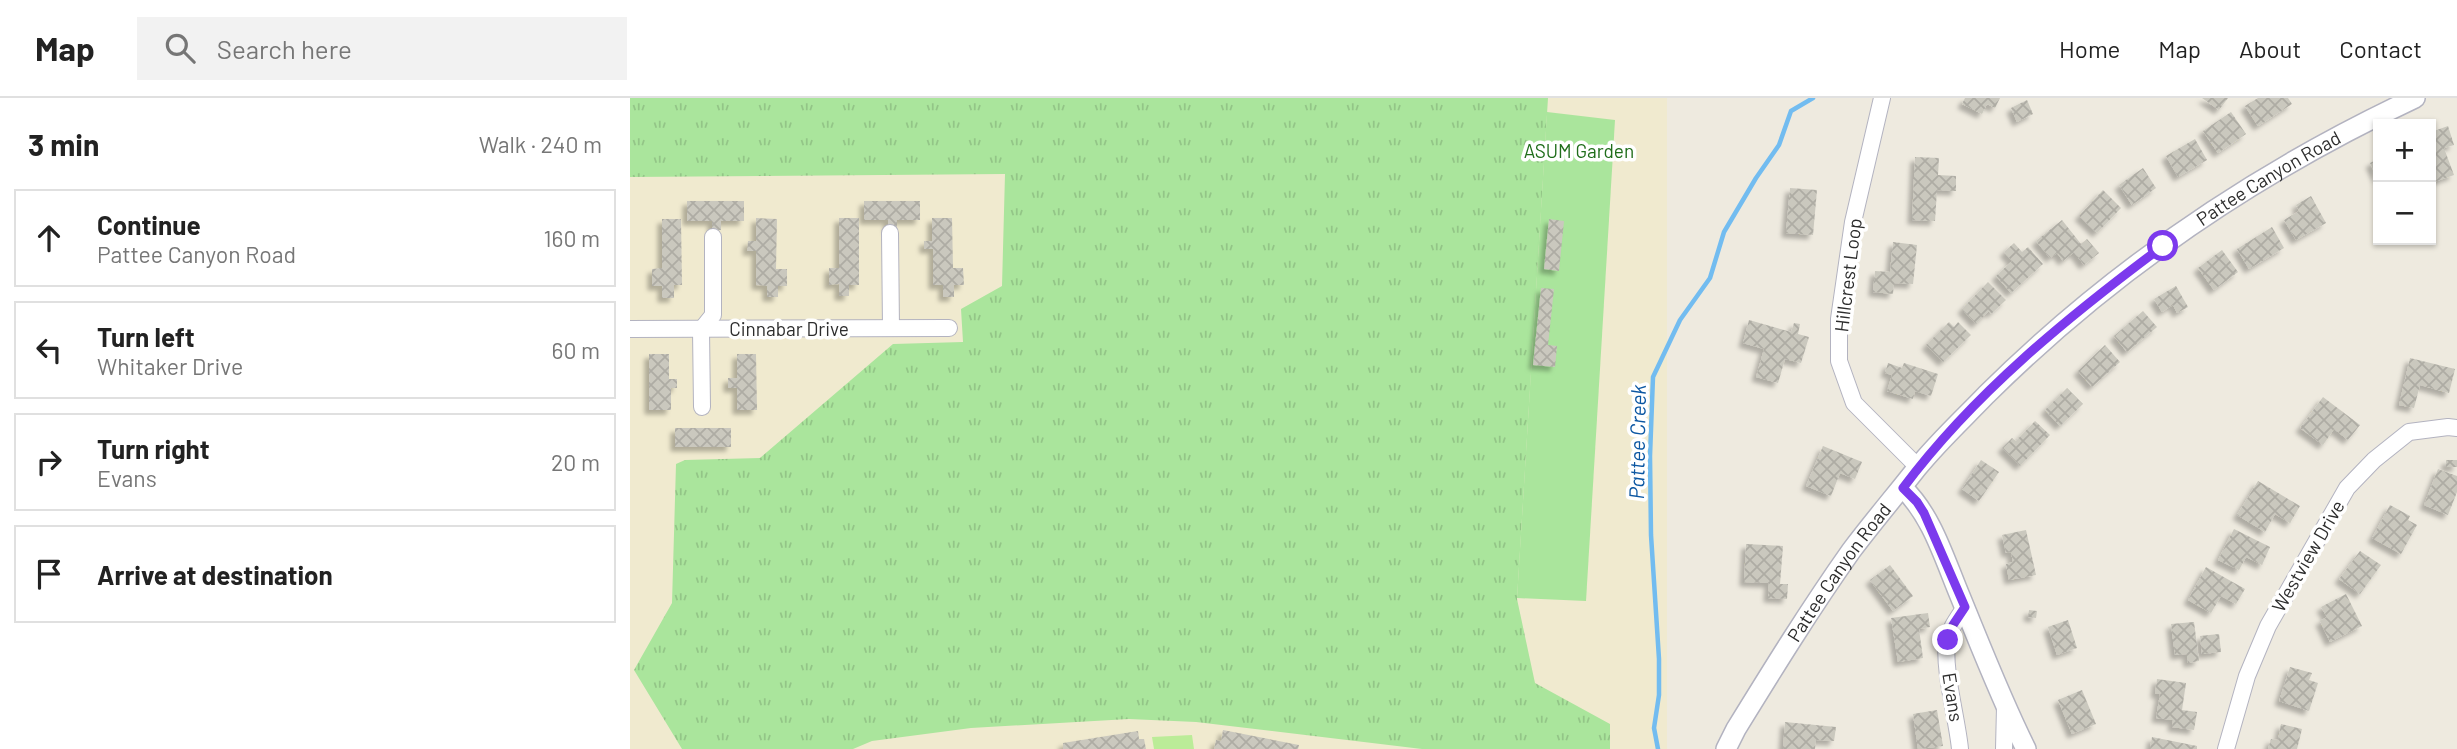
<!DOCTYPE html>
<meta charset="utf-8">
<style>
body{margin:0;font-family:Barlow,sans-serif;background:#f2f2f2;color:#222}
.controls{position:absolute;right:21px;top:21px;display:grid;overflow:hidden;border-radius:0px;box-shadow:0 2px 5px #0004}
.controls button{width:63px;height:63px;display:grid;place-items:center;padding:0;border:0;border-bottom:2px solid #e0e0e0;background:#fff;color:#222;font:35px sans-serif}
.stop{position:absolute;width:21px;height:21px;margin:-16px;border:5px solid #7c3aed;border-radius:50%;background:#fff}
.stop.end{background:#7c3aed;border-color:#fff;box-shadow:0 2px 7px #0008}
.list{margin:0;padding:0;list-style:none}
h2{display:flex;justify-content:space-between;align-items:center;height:91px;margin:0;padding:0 28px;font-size:30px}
h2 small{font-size:23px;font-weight:400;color:#767676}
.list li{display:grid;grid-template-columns:46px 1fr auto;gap:21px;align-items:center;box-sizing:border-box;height:98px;margin:0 14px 14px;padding:0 14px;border:2px solid #e0e0e0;border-radius:0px}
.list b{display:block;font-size:26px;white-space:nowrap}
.list p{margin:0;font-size:23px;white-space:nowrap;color:#767676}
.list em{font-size:23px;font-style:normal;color:#767676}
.icon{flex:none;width:38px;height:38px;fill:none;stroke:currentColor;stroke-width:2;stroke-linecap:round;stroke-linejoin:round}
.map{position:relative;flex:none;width:1827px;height:651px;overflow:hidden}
header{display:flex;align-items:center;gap:42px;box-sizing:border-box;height:98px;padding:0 35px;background:#fff;border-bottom:2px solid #e0e0e0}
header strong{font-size:33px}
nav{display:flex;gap:38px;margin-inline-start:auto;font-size:24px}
.search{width:490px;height:63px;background:#f2f2f2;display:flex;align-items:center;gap:18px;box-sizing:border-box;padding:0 24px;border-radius:0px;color:#767676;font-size:26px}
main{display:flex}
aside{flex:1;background:#fff}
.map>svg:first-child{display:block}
</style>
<header>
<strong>Map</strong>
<div class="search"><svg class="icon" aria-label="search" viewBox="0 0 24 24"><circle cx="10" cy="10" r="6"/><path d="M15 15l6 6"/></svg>Search here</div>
<nav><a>Home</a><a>Map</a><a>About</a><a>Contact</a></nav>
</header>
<main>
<aside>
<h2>3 min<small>Walk · 240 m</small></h2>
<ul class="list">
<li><svg class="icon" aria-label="ahead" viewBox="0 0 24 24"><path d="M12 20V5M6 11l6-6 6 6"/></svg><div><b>Continue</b><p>Pattee Canyon Road</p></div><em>160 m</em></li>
<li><svg class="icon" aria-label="left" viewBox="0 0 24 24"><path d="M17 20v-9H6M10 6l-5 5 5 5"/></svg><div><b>Turn left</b><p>Whitaker Drive</p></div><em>60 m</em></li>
<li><svg class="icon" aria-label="right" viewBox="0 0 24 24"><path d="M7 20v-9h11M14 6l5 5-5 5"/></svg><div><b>Turn right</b><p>Evans</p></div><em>20 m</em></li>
<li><svg class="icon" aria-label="arrive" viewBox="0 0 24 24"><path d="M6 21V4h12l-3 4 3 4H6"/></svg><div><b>Arrive at destination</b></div></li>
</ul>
</aside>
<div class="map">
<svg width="1827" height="651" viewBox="0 0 1827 651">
<defs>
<pattern id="grass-tufts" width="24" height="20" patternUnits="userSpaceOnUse" patternTransform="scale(1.75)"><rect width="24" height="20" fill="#aae59c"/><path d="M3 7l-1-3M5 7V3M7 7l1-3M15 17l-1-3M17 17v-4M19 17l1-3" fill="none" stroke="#93c587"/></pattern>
<pattern id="building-cross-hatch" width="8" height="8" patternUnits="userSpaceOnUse" patternTransform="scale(1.75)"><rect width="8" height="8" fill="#cac8be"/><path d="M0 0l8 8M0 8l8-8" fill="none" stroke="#aeaca4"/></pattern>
<filter id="shadow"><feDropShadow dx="-4.5" dy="4.5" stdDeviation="2" flood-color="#0004"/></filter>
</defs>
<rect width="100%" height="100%" fill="#eeeadf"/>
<!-- education -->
<rect fill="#f0eacf" x="0" y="0" width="1037" height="651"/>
<!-- grass -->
<path fill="url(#grass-tufts)" d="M0,0H918L887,501L905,585L980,626V651H792L566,624L499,621L341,630L242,643L223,651H52L4,572L42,505L46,366L55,362L130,360L263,246L333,244L331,211L372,188L375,76L0,79Z"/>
<!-- garden -->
<path fill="#aae59c" d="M917,14L985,22L956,503L887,500Z"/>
<!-- pitch -->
<path fill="#bbec98" d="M562,637L564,651H524L522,639Z"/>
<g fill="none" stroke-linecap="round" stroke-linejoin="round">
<!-- stream -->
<path stroke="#72bcf0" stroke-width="4.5" d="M1028,651L1024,630L1029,597V561L1021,437L1020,358L1023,279L1050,222L1080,180L1094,134L1126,80L1149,47L1161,13L1183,0"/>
</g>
<!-- building -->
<g fill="url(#building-cross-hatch)" filter="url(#shadow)">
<path d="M1335,0H1370L1365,10L1357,6L1352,16L1332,6Z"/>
<path d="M1572,0H1598L1589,12Z"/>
<path d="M1628,0H1658L1662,6L1628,28L1615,8Z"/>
<path d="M1397,2L1403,16L1387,24L1381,10Z"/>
<path d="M1601,14L1616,36L1588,55L1573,33Z"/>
<path d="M1818,28L1824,47L1814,50L1824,77L1801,85V34Z"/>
<path d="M1565,41L1577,62L1548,79L1536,58Z"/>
<path d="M1285,59L1309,60L1308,77L1326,78V93L1307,92L1305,123L1282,122Z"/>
<path d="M1748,61V82L1740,65Z"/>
<path d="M1513,70L1526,90L1502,107L1489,87Z"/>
<path d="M1160,90L1187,92L1183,137L1156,135Z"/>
<path d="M1473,92L1491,110L1467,135L1449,118Z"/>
<path d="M1681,98L1696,125L1666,142L1654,122L1669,113L1666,107Z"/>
<path d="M57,103H114V123H91V132H82V123H57Z"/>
<path d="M234,103H290V122H267V131H258V122H234Z"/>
<path d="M126,120L147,121L146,171H157V188H148V199H137V188L126,187V153H117L118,143H126Z"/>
<path d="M209,120H229V187H219V198H209V186L199,187V170H209Z"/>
<path d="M302,120H322L323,170H333L334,187H324V199H313V187H303V151H294V143H302Z"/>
<path d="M32,121H51L52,187H44V200H32V188H22V171L32,170Z"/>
<path d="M919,121L934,123L929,173L914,171Z"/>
<path d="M1432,122L1451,146L1457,141L1469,155L1454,167L1444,154L1433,163L1427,155L1420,160L1406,143Z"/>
<path d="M1642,129L1654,150L1619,171L1607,151Z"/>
<path d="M1263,144L1287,147L1283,186L1264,185L1263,196L1243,194L1245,173L1260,174Z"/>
<path d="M1384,145L1392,154L1398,149L1413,166L1381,195L1366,178L1382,163L1374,154Z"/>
<path d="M1592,152L1608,174L1584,192L1568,170Z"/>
<path d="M1358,184L1376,202L1361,216L1359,213L1346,226L1332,211Z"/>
<path d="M1546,188L1558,209L1547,215L1543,207L1532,214L1524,201Z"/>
<path d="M911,190L924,191L918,247L927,248L925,269L903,267Z"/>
<path d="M1513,213L1527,229L1497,254L1484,238Z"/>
<path d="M1119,222L1161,234L1164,225L1170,226L1168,236L1179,239L1171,265L1155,261L1148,285L1126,279L1134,251L1113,245Z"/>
<path d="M1319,224L1324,229L1328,224L1341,237L1313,264L1296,247Z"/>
<path d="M1475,247L1490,264L1462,289L1448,273Z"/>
<path d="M19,256H39V281H47V290H41V312H19Z"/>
<path d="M107,256H126L127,312H107V290H98V280H107Z"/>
<path d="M1780,260L1825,271L1819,295L1790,287L1784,310L1769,307Z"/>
<path d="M1258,265L1272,270L1274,265L1308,276L1301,298L1285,293L1283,301L1257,293L1262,277L1255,275Z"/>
<path d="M1437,290L1453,306L1430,328L1415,312Z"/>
<path d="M1693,299L1730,327L1718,342L1704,331L1693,347L1670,330Z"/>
<path d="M1405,323L1420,337L1390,368L1372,350L1382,340L1386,343Z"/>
<rect x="45" y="330" width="56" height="19"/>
<path d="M1193,348L1232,364L1225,381L1210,375L1201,398L1176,388Z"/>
<path d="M1351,362L1369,374L1349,403L1332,391Z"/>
<rect x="1816" y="362" width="11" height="7"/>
<path d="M1808,371L1827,378V394L1818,417L1794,407Z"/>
<path d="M1628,383L1670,408L1660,425L1645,416L1635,434L1607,417Z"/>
<path d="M1760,407L1780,418L1778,422L1787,427L1771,456L1742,440Z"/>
<path d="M1604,431L1640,449L1632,467L1616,459L1609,472L1588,462Z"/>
<path d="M1396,432L1406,477L1379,482L1376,466L1383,464L1381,454L1376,455L1372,437Z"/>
<path d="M1116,446L1153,448L1150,486H1158L1157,501L1138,500L1139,485L1114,484Z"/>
<path d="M1730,453L1751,467L1730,496L1709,481Z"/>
<path d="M1260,467L1283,498L1263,513L1240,482Z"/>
<path d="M1576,469L1615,491L1606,506L1591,498L1581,515L1558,502Z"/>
<path d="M1716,496L1732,528L1700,544L1690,523L1697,519L1691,509Z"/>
<path d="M1399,512L1407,513L1406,520L1398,519Z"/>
<path d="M1298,515L1300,529L1289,531L1293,560L1268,564L1261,520Z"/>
<path d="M1438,522L1447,550L1427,557L1418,529Z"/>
<path d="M1564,524L1569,563L1558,565L1557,556L1545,557L1541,526Z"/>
<path d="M1589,536L1591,554L1572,556L1570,538Z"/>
<path d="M1660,569L1682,575L1679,582L1688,585L1679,613L1649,603Z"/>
<path d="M1527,581L1556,585L1552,612L1567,614L1564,632L1542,629L1543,622L1526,620L1530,596H1525Z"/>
<path d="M1452,592L1466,626L1442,636L1428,602Z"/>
<path d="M1307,612L1313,648L1288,651L1283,616Z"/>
<path d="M1155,624L1206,629L1204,643L1186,642L1185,651H1153Z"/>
<path d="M1651,626L1672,631L1667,651H1638L1641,641L1648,642Z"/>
<path d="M593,632L669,647L668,651H584L586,642L591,643Z"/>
<path d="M508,633L509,641H514L516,651H433V645Z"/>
<path d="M1522,639L1567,648V651H1520Z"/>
</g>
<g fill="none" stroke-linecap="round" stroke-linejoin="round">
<defs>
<g id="minor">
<path d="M1252,0L1223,124L1209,221V263L1224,305L1288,369"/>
<path d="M260,135L261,230"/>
<path d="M0,231L319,230"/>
<path d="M72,309L71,232L83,217V139"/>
<path d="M1330,651C1327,620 1313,572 1317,543C1320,530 1328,520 1335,509"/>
<path d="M1374,651L1375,609"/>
<path d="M1596,651L1617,578L1638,528L1717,390L1744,362L1779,334L1818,329L1827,330"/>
</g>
<g id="tertiary">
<path d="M1273,390C1302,418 1314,460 1330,498C1351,549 1371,601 1396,651"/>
<path id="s1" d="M1096,651L1106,631C1143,571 1180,511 1221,453C1242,425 1265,398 1287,370C1308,344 1333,321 1356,297C1480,174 1627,74 1785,0"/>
</g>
</defs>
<!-- minor casing -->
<use href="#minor" stroke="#b3b3c0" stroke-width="18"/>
<!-- tertiary casing -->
<use href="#tertiary" stroke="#b3b3c0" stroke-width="22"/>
<!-- minor -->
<use href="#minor" stroke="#fff" stroke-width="16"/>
<!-- tertiary -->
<use href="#tertiary" stroke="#fff" stroke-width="19"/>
</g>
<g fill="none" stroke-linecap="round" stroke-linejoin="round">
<!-- route -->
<path stroke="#7c3aed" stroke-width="9" d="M1318,542L1323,527L1335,509L1294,415L1287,404L1273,390C1344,295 1439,218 1533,148"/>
</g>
<g text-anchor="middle" stroke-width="7" stroke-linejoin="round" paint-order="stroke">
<!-- park labels -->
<g font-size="19" fill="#1f6d1a" stroke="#fff">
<text x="949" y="60">ASUM Garden</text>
</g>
<!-- street labels -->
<g font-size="19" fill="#2d2d2d" stroke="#fff">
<text dy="7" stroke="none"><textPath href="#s1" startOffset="798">Pattee Canyon Road</textPath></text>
<text transform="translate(1218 177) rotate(-83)" y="7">Hillcrest Loop</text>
<text x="159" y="238">Cinnabar Drive</text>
<text transform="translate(1678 458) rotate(-60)" y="7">Westview Drive</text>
<text dy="7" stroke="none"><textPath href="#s1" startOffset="210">Pattee Canyon Road</textPath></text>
<text transform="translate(1323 599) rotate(81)" y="7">Evans</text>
</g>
<!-- water labels -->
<g font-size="21" font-style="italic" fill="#0c57a2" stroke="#fff">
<text transform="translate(1008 344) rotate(-89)" y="7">Pattee Creek</text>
</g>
</g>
</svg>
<div class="controls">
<button>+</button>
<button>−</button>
</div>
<div class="stop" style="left:1533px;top:148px"></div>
<div class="stop end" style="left:1318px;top:542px"></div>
</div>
</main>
